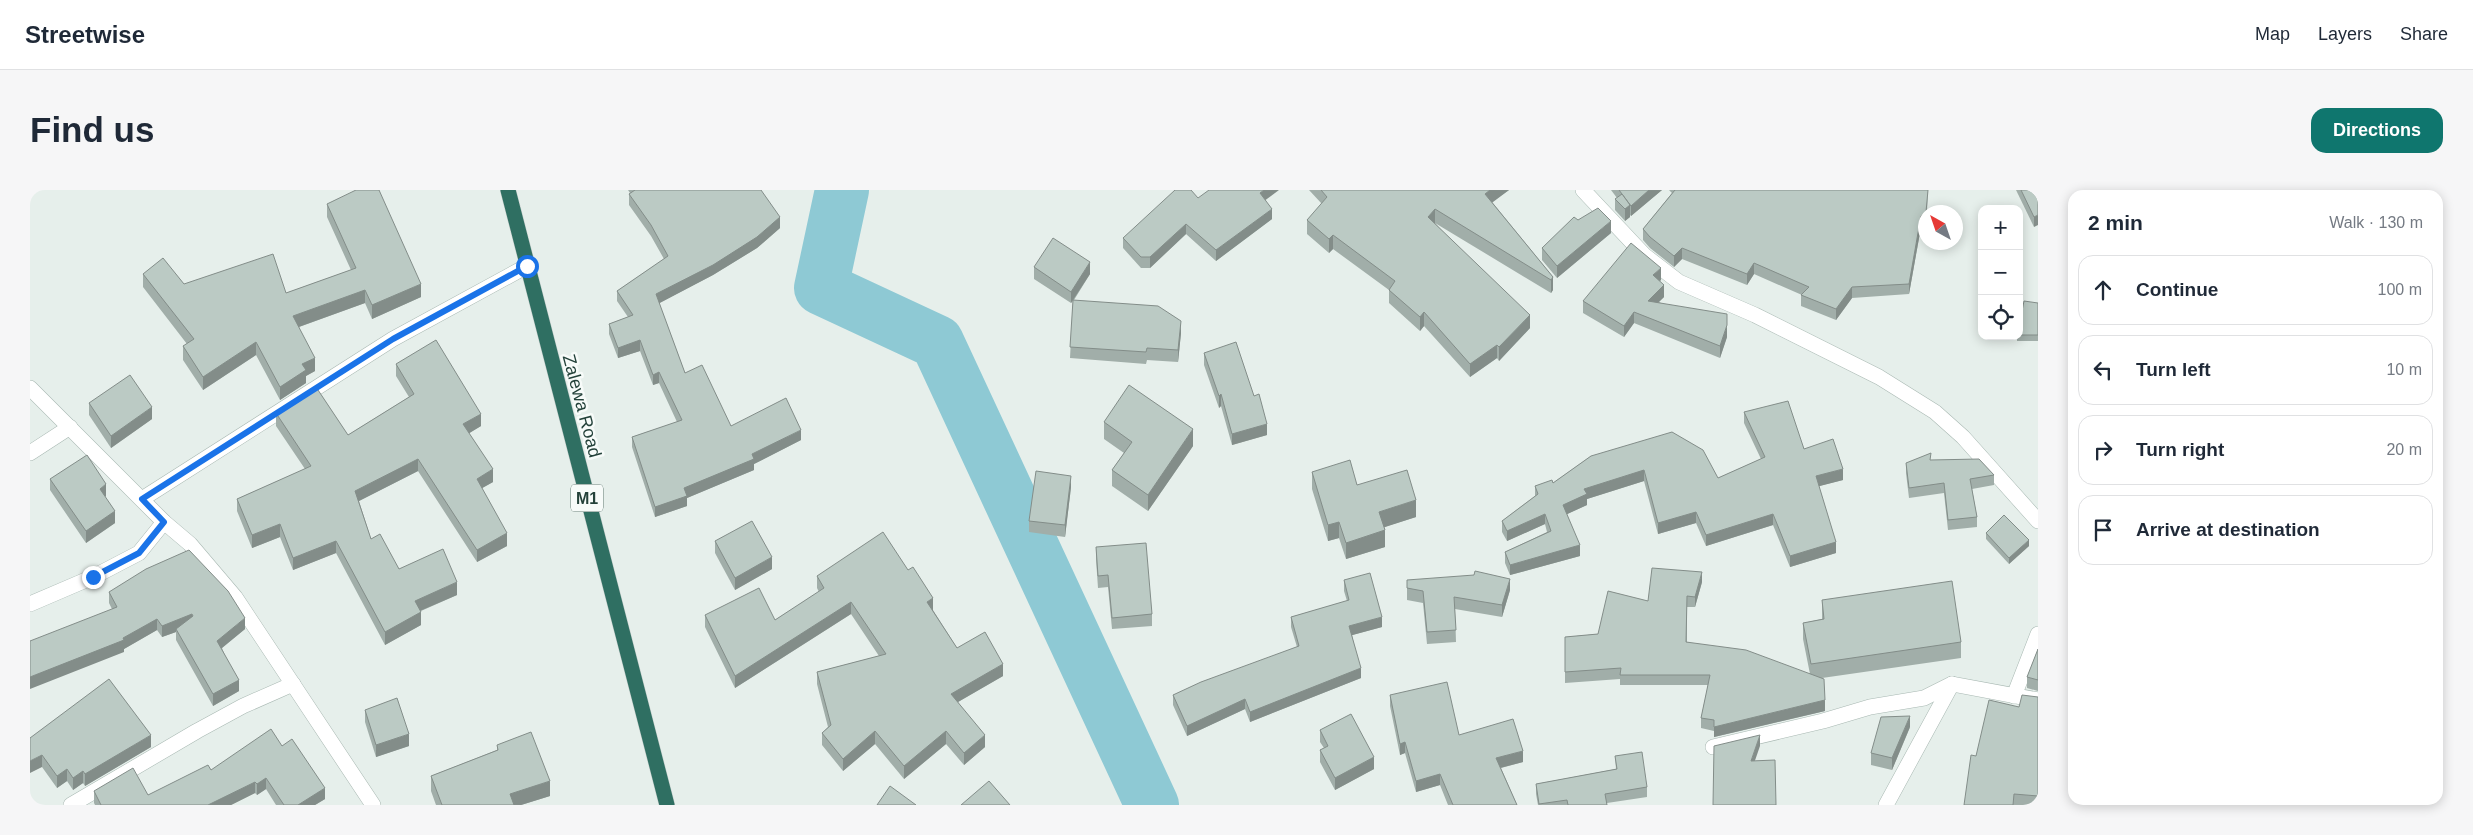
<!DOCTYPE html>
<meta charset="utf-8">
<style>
body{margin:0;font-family:Helvetica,sans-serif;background:#f6f6f7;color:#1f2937}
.controls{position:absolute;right:15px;top:15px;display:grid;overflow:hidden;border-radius:10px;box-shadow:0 2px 12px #0003}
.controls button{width:45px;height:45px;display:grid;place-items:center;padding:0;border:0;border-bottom:1px solid #e0e1e3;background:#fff;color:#1f2937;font:25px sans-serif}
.compass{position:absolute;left:1888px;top:15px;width:45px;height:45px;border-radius:50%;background:#fff;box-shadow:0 2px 12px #0003;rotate:320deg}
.stop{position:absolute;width:15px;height:15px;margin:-11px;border:4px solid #1a73e8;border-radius:50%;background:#fff}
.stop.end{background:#1a73e8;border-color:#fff;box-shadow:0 1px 5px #0008}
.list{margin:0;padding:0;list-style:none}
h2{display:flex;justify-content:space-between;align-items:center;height:65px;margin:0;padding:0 20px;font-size:21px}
h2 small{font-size:16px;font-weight:400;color:#747a83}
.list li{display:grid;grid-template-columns:32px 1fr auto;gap:15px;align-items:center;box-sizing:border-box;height:70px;margin:0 10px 10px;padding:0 10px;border:1px solid #e0e1e3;border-radius:15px}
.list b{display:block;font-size:19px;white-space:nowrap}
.list em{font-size:16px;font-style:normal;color:#747a83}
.icon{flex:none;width:28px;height:28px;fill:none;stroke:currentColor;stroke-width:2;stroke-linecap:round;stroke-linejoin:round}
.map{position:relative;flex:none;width:2008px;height:615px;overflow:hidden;border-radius:15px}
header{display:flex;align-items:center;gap:30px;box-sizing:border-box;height:70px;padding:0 25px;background:#fff;border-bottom:1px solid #e0e1e3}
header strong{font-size:24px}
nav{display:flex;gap:28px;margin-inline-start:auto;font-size:18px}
.intro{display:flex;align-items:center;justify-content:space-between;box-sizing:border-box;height:120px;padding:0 30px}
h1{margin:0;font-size:35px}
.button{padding:12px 22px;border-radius:15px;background:#0f766e;color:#fff;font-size:18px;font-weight:700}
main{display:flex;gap:30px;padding:0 30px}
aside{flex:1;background:#fff;border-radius:15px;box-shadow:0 2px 12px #0003}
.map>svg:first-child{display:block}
</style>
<header>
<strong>Streetwise</strong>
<nav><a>Map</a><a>Layers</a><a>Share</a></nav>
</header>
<div class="intro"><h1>Find us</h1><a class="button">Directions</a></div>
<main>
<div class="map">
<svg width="2008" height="615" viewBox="0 0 2008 615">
<rect width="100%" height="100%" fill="#e6efeb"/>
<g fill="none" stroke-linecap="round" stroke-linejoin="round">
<!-- river -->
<path stroke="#8ec9d4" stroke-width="54" d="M812,0L791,98L907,152L1122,615"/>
<defs>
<g id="minor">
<path d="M1553,0L1614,65L1649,92L1725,125L1849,187L1905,222L1933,247L2008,331"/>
<path d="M0,198L134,332L160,354L205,407L343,615"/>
<path d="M0,263L40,237"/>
<path d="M112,309L363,149L497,76"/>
<path d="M0,414L63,387L109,363L134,332"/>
<path d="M1984,506L2008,444"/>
<path d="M1683,557L1793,531L1840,517L1894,508L1922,494L2008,510"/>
<path d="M41,615L167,541L213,516L263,494"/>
<path d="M1856,615L1922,494"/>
</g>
<path id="highway" d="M478,0L637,615"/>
</defs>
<!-- minor casing -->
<use href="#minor" stroke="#a8b8b2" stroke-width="16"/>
<!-- highway casing -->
<use href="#highway" stroke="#c2cac8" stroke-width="16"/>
<!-- minor -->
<use href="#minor" stroke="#fff" stroke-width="15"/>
<!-- highway -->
<use href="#highway" stroke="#2f6f62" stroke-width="15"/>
</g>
<!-- wall -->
<g fill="#a1aea9">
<path d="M598,0H731L750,38L727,58L683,85L629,113L655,183L701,236L771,250L724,274V280L657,308V316L625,327L602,257V247L647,232L629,193L623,195L610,161L588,168L579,144V134L598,127L587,111V101L634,69L621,46L599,15V4L600,3Z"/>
<path d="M1279,0H1479L1462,12L1523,87V100L1521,103L1405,33L1500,138L1469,171L1467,168L1440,187L1394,136L1390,141L1359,113V100L1303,59L1299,63L1277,44V30L1292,14Z"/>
<path d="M1581,0H1632L1601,26L1600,25V27L1595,31L1585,20V9L1587,8Z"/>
<path d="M1639,0H1898L1897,22H1896V37H1891L1879,104L1822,108L1806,130L1771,116V105H1772L1724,84L1717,95L1652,69L1644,77L1620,58L1613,50V39L1642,3Z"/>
<path d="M1986,0H2008L2004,37Z"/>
<path d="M1168,8L1235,10L1242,29L1186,71L1156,44L1120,78H1111L1093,58V48Z"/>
<path d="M297,14L391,107L342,129L335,113L269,137L285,181L276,186V193L250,210L226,165L173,200L153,170V156L157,154L113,97V84L154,94L256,103L321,80L297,27Z"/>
<path d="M1548,30L1581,43L1527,88L1512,70V58Z"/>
<path d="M1004,77L1060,84L1044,110L1151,143L1148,172L1117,170L1116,174L1040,168L1043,111L1041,113L1004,89Z"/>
<path d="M1631,90L1630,91L1634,107L1629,112L1697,147L1690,168L1604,133L1594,147L1553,123V111Z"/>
<path d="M2008,113V151H1987V146H1989V136Z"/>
<path d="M1174,163L1237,245L1202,255L1191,216L1189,218L1174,175Z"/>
<path d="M366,174L451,236L439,243L463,292L452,298L477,356L447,372L388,281L329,311L341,349L369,379L427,405L391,421V435L355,455L306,363L263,380L250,347L222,358L207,321V309L275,279L246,236V223L318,245L379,207L366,186Z"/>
<path d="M59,213L122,229L81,258L59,225Z"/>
<path d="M1714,222L1774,259L1813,290L1789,296L1806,363L1760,377L1743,335L1676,356L1666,333L1628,344L1614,291L1557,309V315L1537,324L1550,366L1480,385L1475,373V362L1517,342L1515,334L1477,351L1472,342V331L1505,306V296L1523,293L1561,266L1688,288L1731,269L1714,233Z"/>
<path d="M1074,232L1163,256L1118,321L1082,296V280L1094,263L1074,249Z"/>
<path d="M1901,270L1964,285V295L1942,299L1947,327V337L1918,340L1914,303L1879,308L1876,283V273Z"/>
<path d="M1282,282L1327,295L1386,327L1354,337L1355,357L1316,369L1309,348L1298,351L1282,299Z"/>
<path d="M20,289L76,306L75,307L85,333L56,353L20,300Z"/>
<path d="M1041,297L1035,347L999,342V331Z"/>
<path d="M1956,343L1999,356L1979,374L1956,349Z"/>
<path d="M685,351L742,379L705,400L685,363Z"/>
<path d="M1066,357L1122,424V436L1082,439L1078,397L1068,398L1066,369Z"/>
<path d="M787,386L903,420L927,458L973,486L928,512L955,557L934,575L916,554L874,589L845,554L813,581L792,555V543L798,537L787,494V482L849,466L821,424L705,498L675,437V425L745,430L789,402L787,398Z"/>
<path d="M1314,390L1352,437L1322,445L1331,488L1220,532L1215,519L1157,546L1143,515V505L1267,457L1261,437V427L1317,411L1314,401Z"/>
<path d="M1377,390L1480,400L1472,427L1425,419L1426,452L1397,454L1393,413L1377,410Z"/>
<path d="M1672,392L1665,417H1657V452L1780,484L1773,449V433L1792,429V410L1931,452V468L1792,488L1795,521L1684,547V541L1671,538V528L1678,495H1590V489L1535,493V447L1568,444L1618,411Z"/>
<path d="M79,402L215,439L192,458L209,501L183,516L146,450V442L132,447L127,440L94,459V462L82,419L79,413Z"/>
<path d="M2008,459V501L1997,498V487Z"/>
<path d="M1360,505L1429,545L1493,572L1471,578L1487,615H1418L1410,595L1386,602L1375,563L1370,565L1360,516Z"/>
<path d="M2008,507V615H1934L1946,566L1989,517Z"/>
<path d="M335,520L379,556L346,567L335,532Z"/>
<path d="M1880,537L1862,580L1841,575V563Z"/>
<path d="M1290,540L1344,579L1305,600L1290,572V560L1294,558L1290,552Z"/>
<path d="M0,548L121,557L55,596L53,593L43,600L37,591L27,598L12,577Z"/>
<path d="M467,555L520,606L491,615H406L401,601V586L467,560Z"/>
<path d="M252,556L295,609L285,615H246L236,599L227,605L225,603L201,615H65L64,613V601L118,605L181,580Z"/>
<path d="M1585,566L1617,597V607L1577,613V615H1508L1506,604V594L1586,579Z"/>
</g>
<!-- shaded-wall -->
<g fill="#838d89">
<path d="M1234,0H1249L1230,14V3Z"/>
<path d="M1460,0H1479L1455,18V4Z"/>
<path d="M1619,0H1632L1601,26V16Z"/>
<path d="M1600,15V27L1595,31V19Z"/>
<path d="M1242,19V29L1186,71V60Z"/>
<path d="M1405,19V33L1398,41V27Z"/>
<path d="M2008,25V35L2004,37V27Z"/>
<path d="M1891,26V37L1879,104V94Z"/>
<path d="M750,27V38L727,58L683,85L626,115V104Z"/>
<path d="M1581,31V43L1527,88V76Z"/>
<path d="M1156,34V44L1120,78V67Z"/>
<path d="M1303,45V59L1299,63V49Z"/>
<path d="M1652,58V69L1644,77V66Z"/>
<path d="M1060,72V84L1041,113V102Z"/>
<path d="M1724,73V84L1717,95V84Z"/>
<path d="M1631,78V90L1623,97V85Z"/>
<path d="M1523,87V100L1521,103V90Z"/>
<path d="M391,94V107L342,129V115Z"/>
<path d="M1634,95V107L1618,122V111Z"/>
<path d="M1822,97V108L1806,130V119Z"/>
<path d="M335,100V113L263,139V126Z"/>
<path d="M1394,122V136L1390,141V127Z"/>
<path d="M1604,122V133L1594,147V136Z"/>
<path d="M1500,125V138L1469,171V157Z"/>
<path d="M1151,131V143L1148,172V160Z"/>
<path d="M1697,135V147L1690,168V156Z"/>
<path d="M610,150V161L588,168V158Z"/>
<path d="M226,152V165L173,200V187Z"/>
<path d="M1467,155V168L1440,187V174Z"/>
<path d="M285,168V181L276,186V193L250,210V197L272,174Z"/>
<path d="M629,182V193L623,195V185Z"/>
<path d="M1191,204V216L1189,218V206Z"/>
<path d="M122,217V229L81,258V246Z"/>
<path d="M451,224V236L433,247V234Z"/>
<path d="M1237,234V245L1202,255V244Z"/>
<path d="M1163,239V256L1118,321V305Z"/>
<path d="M771,240V250L724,274V280L657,308V316L625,327V317L654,298Z"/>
<path d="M388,269V281L325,313V301Z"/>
<path d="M463,279V292L447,301V289Z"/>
<path d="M1813,279V290L1786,297V286Z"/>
<path d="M1614,280V291L1557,309V315L1533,326V315L1554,299Z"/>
<path d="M1041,286V297L1035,347V335Z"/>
<path d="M76,294V306L70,311V299Z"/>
<path d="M1386,310V327L1349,339V322Z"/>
<path d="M85,321V333L56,353V341Z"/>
<path d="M1666,322V333L1628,344V333Z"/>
<path d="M1515,324V334L1477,351V341Z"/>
<path d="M1743,324V335L1676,356V345Z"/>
<path d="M1309,332V348L1298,351V335Z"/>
<path d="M250,334V347L222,358V345Z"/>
<path d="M1355,340V357L1316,369V353Z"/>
<path d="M477,343V356L447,372V360Z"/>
<path d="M1999,350V356L1979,374V368Z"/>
<path d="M306,351V363L263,380V368Z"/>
<path d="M1806,352V363L1760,377V366Z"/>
<path d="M1550,355V366L1480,385V375Z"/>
<path d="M742,367V379L705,400V388Z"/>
<path d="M1672,382V392L1665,417V407Z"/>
<path d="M1480,389V400L1472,427V415Z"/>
<path d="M427,392V405L385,423V411Z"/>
<path d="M903,408V420L897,424V412Z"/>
<path d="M821,412V424L705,498V486Z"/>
<path d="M391,422V435L355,455V442Z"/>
<path d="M162,424V435L146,439V442L132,447V436Z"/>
<path d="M1352,427V437L1319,446V436Z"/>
<path d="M215,428V439L187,462V451Z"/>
<path d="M127,429V440L94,459V462L0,499V487L93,448Z"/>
<path d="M973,474V486L921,516V504Z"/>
<path d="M1331,478V488L1220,532V522Z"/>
<path d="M209,490V501L183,516V504Z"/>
<path d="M1215,509V519L1157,546V536Z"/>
<path d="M1795,510V521L1684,547V537Z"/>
<path d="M1880,526V537L1862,580V568Z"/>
<path d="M845,541V554L813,581V569Z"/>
<path d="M916,541V554L874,589V576Z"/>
<path d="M379,544V556L346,567V555Z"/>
<path d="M121,545V557L55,596V584Z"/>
<path d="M955,545V557L934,575V563Z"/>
<path d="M1730,545V556L1721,582V571Z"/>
<path d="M1375,552V563L1370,565V554Z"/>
<path d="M1493,561V572L1466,579V568Z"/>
<path d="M12,565V577L0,583V571Z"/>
<path d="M1344,567V579L1305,600V588Z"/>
<path d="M37,579V591L27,598V586Z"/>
<path d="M53,581V593L43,600V588Z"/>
<path d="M1410,584V595L1386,602V591Z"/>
<path d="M236,588V599L227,605V594Z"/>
<path d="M520,591V606L491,615H480V604Z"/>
<path d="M225,592V603L201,615H178Z"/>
<path d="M295,598V609L285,615H268Z"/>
</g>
<!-- building -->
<g fill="#bbcac4" stroke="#838d89">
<path d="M326,0H349L391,94L342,115L335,100L263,126L285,168L272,174L276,180L250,197L226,152L173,187L153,156L164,149L113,84L133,68L154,94L243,64L256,103L326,78L297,14Z"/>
<path d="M605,0H731L750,27L727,47L683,75L626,104L655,183L672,175L701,236L756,208L771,240L722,264L724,269L654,298L657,306L625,317L602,247L652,230L629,182L623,185L610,150L588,158L579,134L603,125L587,101L638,66L621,35L599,4Z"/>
<path d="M1145,0H1161L1168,8L1179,0H1234L1230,3L1242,19L1186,60L1156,34L1120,67H1111L1093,48Z"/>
<path d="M1291,0H1460L1455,4L1523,87L1521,90L1405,19L1398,27L1500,125L1469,157L1467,155L1440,174L1394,122L1390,127L1359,100L1365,91L1303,45L1299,49L1277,30L1297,7Z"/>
<path d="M1589,0H1619L1601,16Z"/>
<path d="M1645,0H1898L1896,22V26H1891L1879,94L1822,97L1806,119L1771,105L1779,97L1724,73L1717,84L1652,58L1644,66L1620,47L1613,39Z"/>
<path d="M1991,0H2008V25L2004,27Z"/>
<path d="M1592,4L1600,15L1595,19L1585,9Z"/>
<path d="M1568,18L1581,31L1527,76L1512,58L1544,27L1548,30Z"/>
<path d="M1023,48L1060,72L1041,102L1004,77Z"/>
<path d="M1601,53L1631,78L1623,85L1634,95L1618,111L1697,124V135L1690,156L1604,122L1594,136L1553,111Z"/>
<path d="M1043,110L1128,116L1151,131L1148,160L1117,158L1116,162L1040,157Z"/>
<path d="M1994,111L2008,113V145H1989V136Z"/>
<path d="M406,150L451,224L433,234L463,279L447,289L477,343L447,360L388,269L325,301L341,349L350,344L369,379L413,359L427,392L385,411L391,422L355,442L306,351L263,368L250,334L222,345L207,309L281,276L246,223L286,197L318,245L384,204L366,174Z"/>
<path d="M1206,152L1224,206L1229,204L1237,234L1202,244L1191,204L1189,206L1174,163Z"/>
<path d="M100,185L122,217L81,246L59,213Z"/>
<path d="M1099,195L1163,239L1118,305L1082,280L1102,252L1074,232Z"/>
<path d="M1758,211L1774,259L1803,249L1813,279L1786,286L1806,352L1760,366L1743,324L1676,345L1666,322L1628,333L1614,280L1554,299L1557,304L1533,315L1550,355L1480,375L1475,362L1521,341L1515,324L1477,341L1472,331L1508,304L1505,296L1522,290L1523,293L1561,266L1642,242L1673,260L1688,288L1735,267L1714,222Z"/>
<path d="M1901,263L1900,270L1949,269L1964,285L1940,289L1947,327L1918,330L1914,293L1879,298L1876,273Z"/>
<path d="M57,265L76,294L70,299L85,321L56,341L20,289Z"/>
<path d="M1320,270L1327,295L1377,280L1386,310L1349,322L1355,340L1316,353L1309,332L1298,335L1282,282Z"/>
<path d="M1006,281L1041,286L1035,335L999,331Z"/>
<path d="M1974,325L1999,350L1979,368L1956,343Z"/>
<path d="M722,331L742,367L705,388L685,351Z"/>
<path d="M853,342L878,380L883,377L903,408L897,412L927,458L955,442L973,474L921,504L955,545L934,563L916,541L874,576L845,541L813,569L792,543L801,535L787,482L856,464L821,412L705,486L675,425L729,398L745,430L794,398L787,386Z"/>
<path d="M1116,353L1122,424L1082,428L1078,385L1068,386L1066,357Z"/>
<path d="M159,360L198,401L215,428L187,451L209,490L183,504L146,439L163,426L162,424L132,436L127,429L93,448L94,450L0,487V451L87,417L79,402L116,379Z"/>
<path d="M1622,378L1672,382L1665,407L1657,406L1656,452L1716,460L1794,489L1795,510L1684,537V530L1671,528L1680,485H1590L1591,478L1535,482V447L1568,444L1578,401L1618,411Z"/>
<path d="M1445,381L1480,389L1472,415L1424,407L1426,440L1397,442L1393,401L1377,398V390L1444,385Z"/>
<path d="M1340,383L1352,427L1319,436L1331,478L1220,522L1215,509L1157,536L1143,505L1171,492L1269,456L1261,427L1319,410L1314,390Z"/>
<path d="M1922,391L1931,452L1781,474L1773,433L1794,429L1792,410Z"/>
<path d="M2008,459V490L1997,487Z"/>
<path d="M79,489L121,545L55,584L53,581L43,588L37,579L27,586L12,565L0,571V548Z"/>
<path d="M1417,492L1429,545L1483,529L1493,561L1466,568L1487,615H1423L1410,584L1386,591L1375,552L1370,554L1360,505Z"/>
<path d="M1992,505L2008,507V606L1984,604L1983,615H1934L1941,565L1946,566L1959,510L1989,517Z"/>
<path d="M367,508L379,544L346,555L335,520Z"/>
<path d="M1321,524L1344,567L1305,588L1290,560L1298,556L1290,540Z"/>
<path d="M1880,526L1862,568L1841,563L1851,527Z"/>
<path d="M241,539L252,556L262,549L295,598L268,615H254L236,588L227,594L225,592L178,615H71L64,601L103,578L118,605L178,575L181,580Z"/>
<path d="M501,542L520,591L480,604L484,615H412L401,586L468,560L467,555Z"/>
<path d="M1730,545L1721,571L1745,570L1746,615H1683L1684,556Z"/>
<path d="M1612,562L1617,597L1575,604L1577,615H1538L1537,610L1509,614L1506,594L1587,579L1585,566Z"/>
<path d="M959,591L980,615H931Z"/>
<path d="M860,596L886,615H847Z"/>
</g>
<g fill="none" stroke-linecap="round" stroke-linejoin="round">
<!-- route -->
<path stroke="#1a73e8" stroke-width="6" d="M63,387L109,363L134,332L112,309L363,149L497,76"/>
</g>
<g text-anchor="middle" stroke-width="5" stroke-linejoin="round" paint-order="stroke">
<!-- shield labels -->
<rect fill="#f7fbf9" stroke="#637a73" stroke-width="1" x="541" y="294.5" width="32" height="27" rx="4"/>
<g font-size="16" font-weight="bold" fill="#24423a">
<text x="557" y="314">M1</text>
</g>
<!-- street labels -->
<g font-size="18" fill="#24423a" stroke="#f7fbf9">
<text transform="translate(552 216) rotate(75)" y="6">Zalewa Road</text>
</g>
</g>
</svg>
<div class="controls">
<button>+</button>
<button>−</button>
<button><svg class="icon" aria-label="locate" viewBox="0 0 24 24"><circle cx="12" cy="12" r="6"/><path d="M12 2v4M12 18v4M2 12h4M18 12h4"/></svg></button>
</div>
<svg class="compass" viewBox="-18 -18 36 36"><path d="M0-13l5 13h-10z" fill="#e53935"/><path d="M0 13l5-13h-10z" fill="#747a83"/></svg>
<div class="stop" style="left:497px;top:76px"></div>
<div class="stop end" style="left:63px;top:387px"></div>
</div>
<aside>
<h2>2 min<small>Walk · 130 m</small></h2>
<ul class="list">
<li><svg class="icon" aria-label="ahead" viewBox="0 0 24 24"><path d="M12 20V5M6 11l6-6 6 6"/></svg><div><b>Continue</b></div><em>100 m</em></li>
<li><svg class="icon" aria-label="left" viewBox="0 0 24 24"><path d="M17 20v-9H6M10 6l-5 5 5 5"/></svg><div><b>Turn left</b></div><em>10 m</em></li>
<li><svg class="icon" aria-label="right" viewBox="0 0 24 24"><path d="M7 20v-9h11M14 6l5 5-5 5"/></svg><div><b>Turn right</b></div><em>20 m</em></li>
<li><svg class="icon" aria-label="arrive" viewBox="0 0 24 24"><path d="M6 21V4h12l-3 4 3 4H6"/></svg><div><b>Arrive at destination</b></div></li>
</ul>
</aside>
</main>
